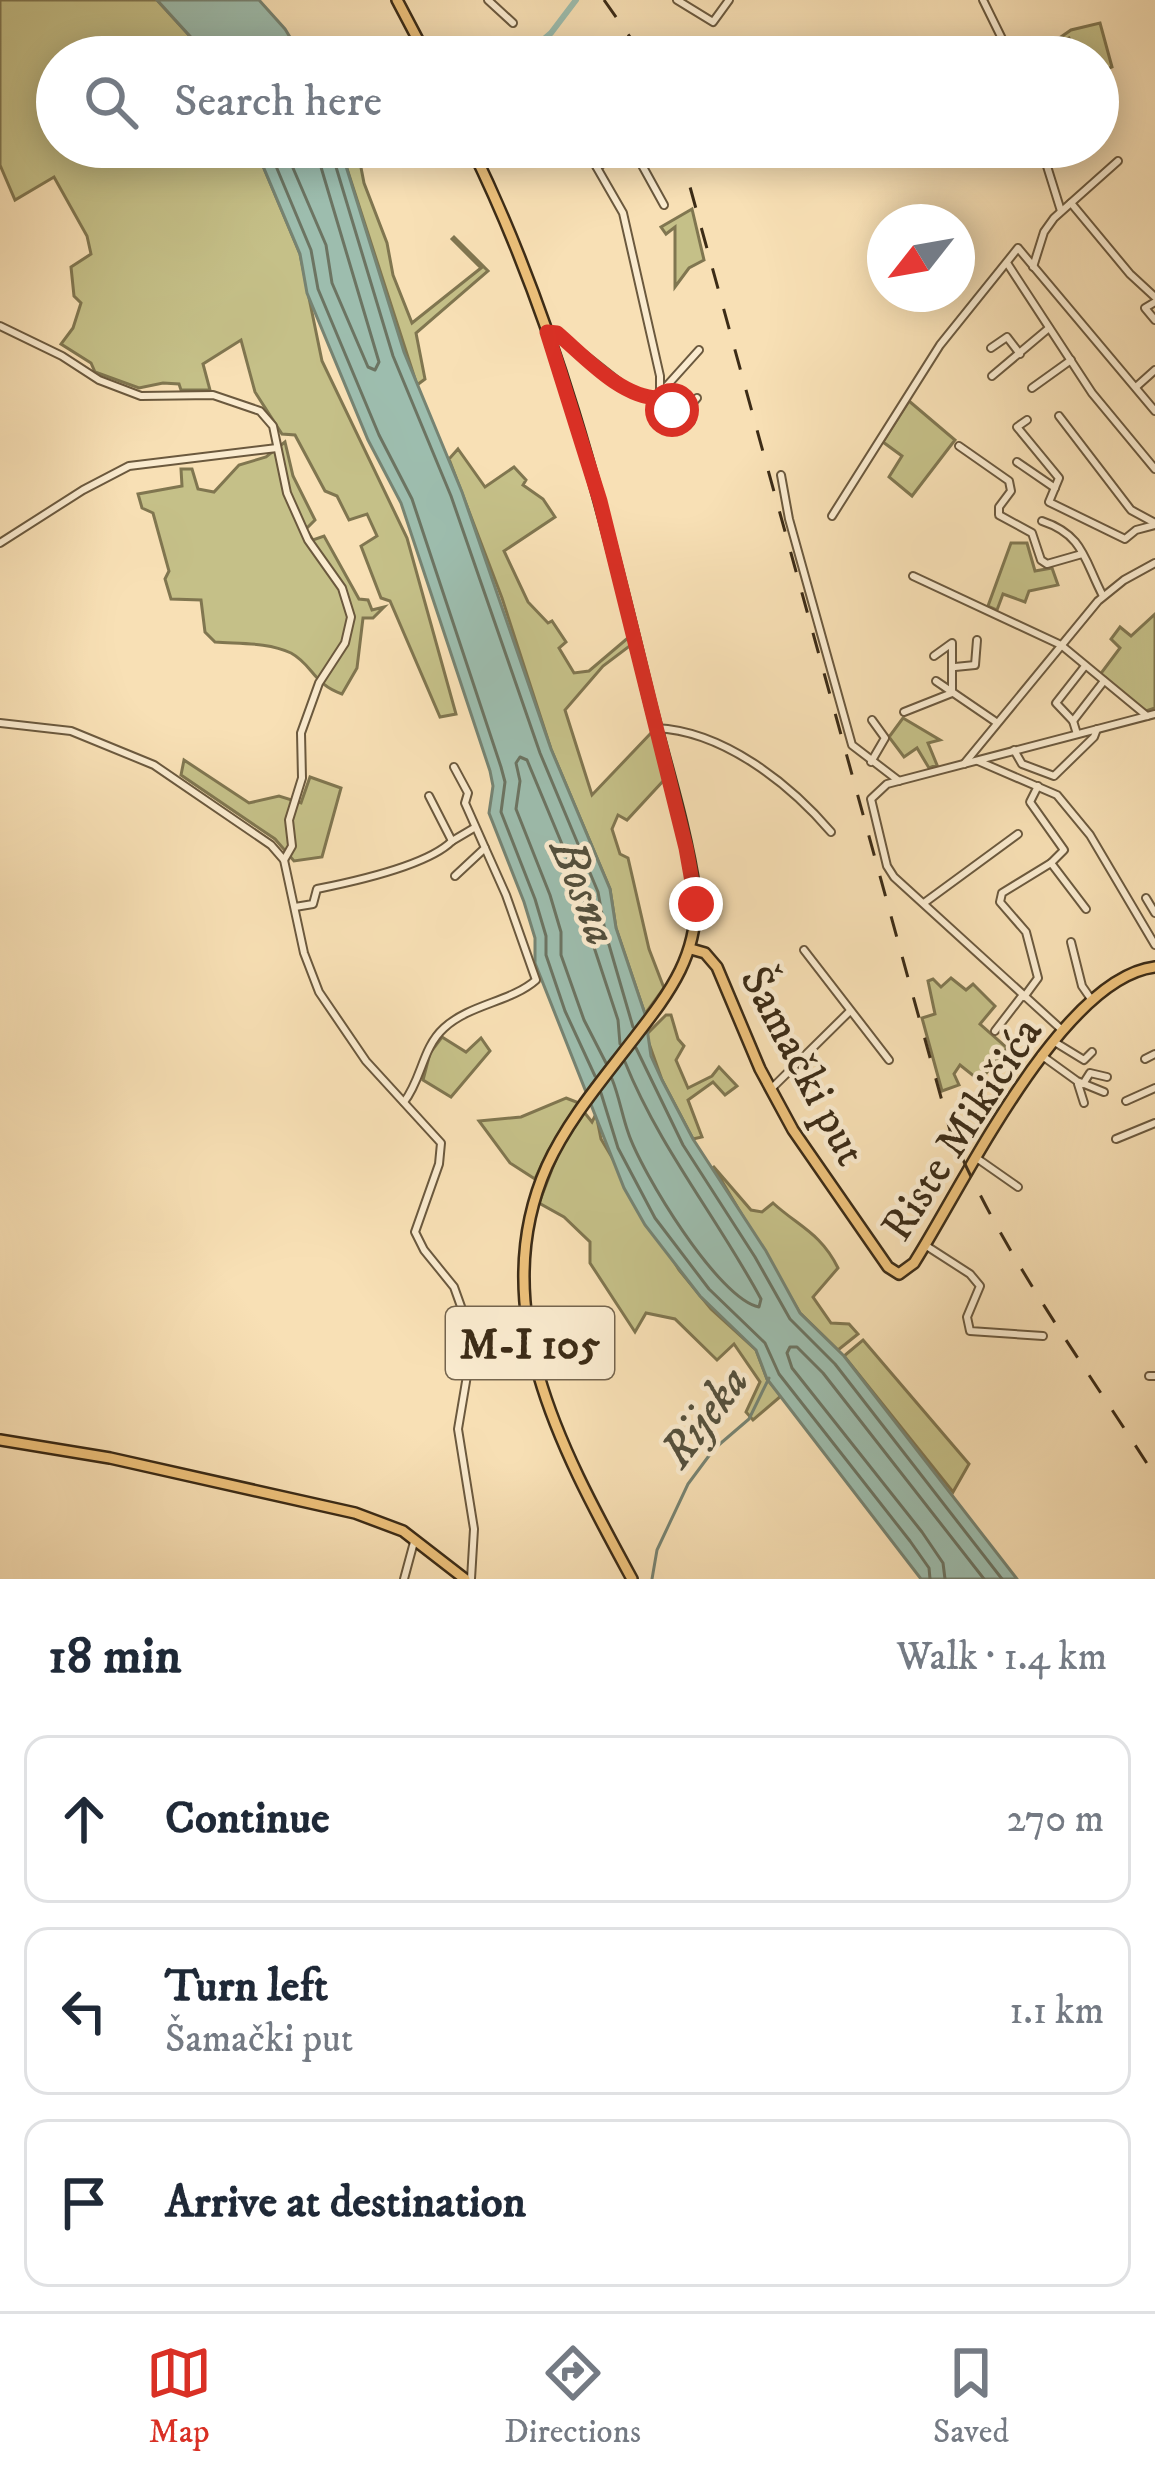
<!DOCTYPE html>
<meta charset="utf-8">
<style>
body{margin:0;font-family:"IM FELL DW Pica",serif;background:#f2f2f3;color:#1f2937}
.compass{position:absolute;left:867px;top:204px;width:108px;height:108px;border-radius:50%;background:#fff;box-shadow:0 6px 30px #0003;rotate:239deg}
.stop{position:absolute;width:36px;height:36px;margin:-27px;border:9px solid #d93025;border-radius:50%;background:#fff}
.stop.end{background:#d93025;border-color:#fff;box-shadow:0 3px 12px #0008}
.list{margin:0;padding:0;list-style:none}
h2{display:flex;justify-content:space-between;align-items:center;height:156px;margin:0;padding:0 48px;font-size:51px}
h2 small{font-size:39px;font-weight:400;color:#747a83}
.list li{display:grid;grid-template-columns:78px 1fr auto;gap:36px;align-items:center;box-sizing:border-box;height:168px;margin:0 24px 24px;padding:0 24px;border:3px solid #e0e1e3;border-radius:24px}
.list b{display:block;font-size:45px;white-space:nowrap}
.list p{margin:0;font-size:39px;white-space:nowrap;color:#747a83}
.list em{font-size:39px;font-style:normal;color:#747a83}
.icon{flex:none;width:66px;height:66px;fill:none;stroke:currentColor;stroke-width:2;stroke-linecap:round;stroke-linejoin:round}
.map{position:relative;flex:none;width:1155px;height:1579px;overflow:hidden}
.search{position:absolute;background:#fff;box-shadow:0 6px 30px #0003;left:36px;right:36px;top:36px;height:132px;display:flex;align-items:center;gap:30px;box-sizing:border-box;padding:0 42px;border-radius:66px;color:#747a83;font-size:45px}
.sheet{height:732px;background:#fff}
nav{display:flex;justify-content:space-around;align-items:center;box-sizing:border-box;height:168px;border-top:3px solid #e0e1e3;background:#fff;font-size:33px;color:#747a83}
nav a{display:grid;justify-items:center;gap:6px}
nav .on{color:#d93025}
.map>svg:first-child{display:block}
</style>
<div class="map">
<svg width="1155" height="1579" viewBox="0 0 1155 1579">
<rect width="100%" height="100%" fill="#f8e0b5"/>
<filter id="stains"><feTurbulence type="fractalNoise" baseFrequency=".00167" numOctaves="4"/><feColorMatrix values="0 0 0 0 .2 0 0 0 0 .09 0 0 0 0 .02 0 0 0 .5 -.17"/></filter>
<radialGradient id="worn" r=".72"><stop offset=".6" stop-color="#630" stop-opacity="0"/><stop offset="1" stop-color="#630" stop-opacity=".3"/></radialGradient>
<!-- green -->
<g fill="#c5c088" stroke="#807650" stroke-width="3">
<path d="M0,0H157L209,57H57V147H255L300,254L322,361L407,538L456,714L440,717L390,601L381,598L361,546L377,536L367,514L349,520L337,496L325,491L295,435L282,434L255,392L241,340L203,364L210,390H181L179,384L163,383L139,388L95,372L91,363L61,344L73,328L81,303L74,296L71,267L91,254L87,236L54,177L15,200L0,165Z"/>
<path d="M1100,23L1112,67L1098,73V57H1079L1069,38L1032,57L1071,30Z"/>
<path d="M340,147H357L364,183L387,243L393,275L412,323L481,268L452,239L454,237L488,271L416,333L425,379L417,385Z"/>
<path d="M692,209L704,260L689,268L675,287V227L666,234L661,227Z"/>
<path d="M909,401L955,440L912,496L889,477L902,456L883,442Z"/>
<path d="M285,442L293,476L315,520L306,529L313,540L324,536L359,599L368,600L372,610L384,607L373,618H363L357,668L342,694C313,684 313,665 291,653C268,642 240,644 215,642L205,632L201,600L171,599L165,579L169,571L153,513L142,508L138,494L182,486L181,469H192L198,489L214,492L239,465L266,457Z"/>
<path d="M458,449L485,487L514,467L526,480L523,485L543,499L555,517L504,551L528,602L548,623L552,621L566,642L559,648L574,673L589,671L629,637L631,645L603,666L565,710L592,795L652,732L664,780L627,820L618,815L612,829L620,854L628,858L649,949L664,988L645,1014L616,928L610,889L551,749L502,598L449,459Z"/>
<path d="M1011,543H1027L1035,571L1052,568L1058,585L1029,591L1025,602L1003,594L997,610L988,606Z"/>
<path d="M1155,614V708L1146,711L1099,676L1120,648L1111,639L1120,627L1131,636Z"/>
<path d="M903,718L940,740L928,743L937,765L929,768L917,748L904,757L889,737Z"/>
<path d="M184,760L249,803L279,796L301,803L310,777L341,788L322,857L294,861L275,839L181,775Z"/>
<path d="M951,978L966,990L973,984L995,1006L980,1024L1007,1048L980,1081L960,1065L954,1074L959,1085L942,1091L922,1018L935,1014L928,981L933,979L941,987Z"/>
<path d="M666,1015H671L678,1039L684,1046L676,1060L688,1088L712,1076L719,1067L737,1086L725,1095L713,1082L688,1100L702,1137L693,1139L662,1080L646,1035Z"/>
<path d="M442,1037L466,1052L481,1038L490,1051L451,1097L423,1080L430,1053Z"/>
<path d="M566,1098L579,1103L548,1151L535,1179L510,1163L479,1121L521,1117Z"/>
<path d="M584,1112L592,1122L596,1114L601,1139L679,1270L711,1309L756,1350L767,1379L781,1396L753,1420L746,1412L760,1382L734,1344L717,1360L675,1319L646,1313L635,1332L590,1263V1242L564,1217L539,1203L559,1151Z"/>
<path d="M713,1166L751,1210L762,1212L773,1203C798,1226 821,1233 838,1268L813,1297L831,1323L849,1324L858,1334L838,1350L800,1313Z"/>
<path d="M863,1340L969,1464L953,1492L844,1356Z"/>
</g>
<!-- water -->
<g fill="#9dbdae" stroke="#768372" stroke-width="3">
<path d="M157,0H259L285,29L302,57H209Z"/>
<path d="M255,147H340L404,352L462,492L551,749L610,889L616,928L645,1014L651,1056L662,1080L693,1139L766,1251L800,1313L844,1356L1017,1579H921L767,1379L756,1350L700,1296L645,1225L624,1188L535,963V938L524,902L489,813L493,786L490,771L401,503L368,440L307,293L300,254Z"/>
</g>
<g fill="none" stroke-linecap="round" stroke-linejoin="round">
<!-- shore -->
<g stroke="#6c7462" stroke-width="3">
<path d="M268,147L311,250L318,289L379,435L412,499L501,767L505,782L501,812L535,899L546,936V955L565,1011L595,1076"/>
<path d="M284,147L326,245L332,283L368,367L375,370L379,362L315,147"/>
<path d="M330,147L393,356L451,496L540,753L598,892L605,931L633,1027"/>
<path d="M636,1048L683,1145L755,1257L790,1319L835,1364L1002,1579"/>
<path d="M606,1063L584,1020L561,955V932L550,895L516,809L520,781L516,763L520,757L527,760L584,897L590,935L618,1020L620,1044"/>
<path d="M612,1079C619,1096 622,1115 628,1132C641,1172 719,1300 759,1307L761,1299C718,1219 659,1147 625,1062"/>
<path d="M601,1093L618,1148L655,1218L709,1289L765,1343L779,1374L910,1541L929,1568L930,1579"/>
<path d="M945,1579L943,1563L922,1532L792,1368L787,1353L790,1347H797L823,1373L984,1579"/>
</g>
<!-- stream -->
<path stroke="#768372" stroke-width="3" d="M652,1579L657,1550L688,1484L714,1449L749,1419L769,1378"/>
<!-- canal -->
<path stroke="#9dbdae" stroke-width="6" d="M523,57L551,33L576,0"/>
<defs>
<g id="minor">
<path d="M488,0L513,23"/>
<path d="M677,0L713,22L729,0"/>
<path d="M983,0L1011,57"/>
<path d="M546,57L569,44L578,57"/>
<path d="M585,147L623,213L660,376V398"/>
<path d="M632,147L664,205"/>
<path d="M1041,147L1061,211"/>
<path d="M597,167L629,147"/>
<path d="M1071,203L1130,274L1155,297"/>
<path d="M1007,263L1092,393L1155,469"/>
<path d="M1033,267L1044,232L1054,218L1118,161"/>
<path d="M1155,302L1145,308L1155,320"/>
<path d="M0,326L62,356L99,380L141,396L213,395L260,411L273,426L287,493L308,540L342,588L351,617L345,643L319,683L301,733L302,778L289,820L292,846L284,860"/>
<path d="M547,332L557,333L625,387L647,398H660L691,421L687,409L697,398"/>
<path d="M991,348L1007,337L1020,354"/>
<path d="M992,376L1049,328"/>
<path d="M1136,387L1155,370"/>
<path d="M1032,388L1071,360"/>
<path d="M663,390L699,350"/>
<path d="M1059,416L1131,510L1155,523"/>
<path d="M1027,420L1017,427L1059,478L1049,502L1125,539L1136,530L1155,525"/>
<path d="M959,446L1009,481L1011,491L999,507V515L1032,533L1041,560L1047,564L1082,554"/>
<path d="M1017,462L1055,488"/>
<path d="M781,475L789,519L852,745L899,781"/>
<path d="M832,516L940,345L1018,248L1155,411"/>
<path d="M1042,521C1084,535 1084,560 1103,596"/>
<path d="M0,543L83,490L129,466L277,448"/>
<path d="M913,576L1061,645L1147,716"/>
<path d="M955,667L975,665L977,640"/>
<path d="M936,681L996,722"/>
<path d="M904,712L952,693V643L934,656"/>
<path d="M1073,721L1104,681"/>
<path d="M0,723L71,731L154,765L271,845L284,860L304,953L319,992L366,1061L441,1143L439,1164L415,1232L424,1250L454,1287L473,1340L458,1429L474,1529L471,1579"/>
<path d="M656,728C723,731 789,783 831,832"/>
<path d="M1077,734L1073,721L1056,703L1085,666"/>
<path d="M1014,750L1022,764L1054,776L1094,737L1097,729"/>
<path d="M978,761L1057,795L1090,835L1155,945"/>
<path d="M871,762L885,738L872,720"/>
<path d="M964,764L1098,601L1124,580L1155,563"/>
<path d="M454,767L468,793L465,803L485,848L455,876"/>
<path d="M1038,786L1030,802L1064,850L1051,863"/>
<path d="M429,796L452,841L474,828"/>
<path d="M1146,898L1155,913"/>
<path d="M924,903L1018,834"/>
<path d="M295,907L313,904L317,889C352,882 427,866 452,841"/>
<path d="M1071,942L1082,986L1091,999"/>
<path d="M804,950L889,1060"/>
<path d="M1024,997L1038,978L1026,932L1000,902L1002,893L1051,863L1086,909"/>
<path d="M1062,1030L894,877L887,866L871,799L887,784L1155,714"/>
<path d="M995,1031L1022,996"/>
<path d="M1053,1041L1084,1060L1092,1052"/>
<path d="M1041,1055L1077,1081L1104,1092"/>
<path d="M1145,1059L1155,1054"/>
<path d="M1078,1084L1084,1103"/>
<path d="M1083,1084L1090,1073L1107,1077"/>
<path d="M771,1089L849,1012"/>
<path d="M1126,1101L1155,1088"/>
<path d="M404,1102C422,1079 422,1048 444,1028C470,1004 511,1002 536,980L506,895L485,848"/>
<path d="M1116,1139L1155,1123"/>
<path d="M978,1159L1018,1187"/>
<path d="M925,1245L970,1274L980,1286L967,1317L970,1331L1043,1336"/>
<path d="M1149,1376H1155"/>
<path d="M404,1579L414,1542"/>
</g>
<g id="major">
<path d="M397,0L427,57"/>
<path d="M471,147C555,318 602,502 646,686C662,754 685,822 695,891C701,956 666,997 629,1045C599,1084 567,1122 547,1166C483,1310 564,1454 632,1579"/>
<path d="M691,949L705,953L717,967L760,1069L793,1130L888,1267L899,1274L914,1263C963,1186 1061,978 1155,967"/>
<path d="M0,1440L110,1458L355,1513L403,1531L465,1579"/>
</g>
</defs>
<!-- minor casing -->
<use href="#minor" stroke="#6b593e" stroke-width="10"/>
<!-- major casing -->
<use href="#major" stroke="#3c2c17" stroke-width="14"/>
<!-- minor -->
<use href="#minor" stroke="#faebcf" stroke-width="6"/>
<!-- major -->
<use href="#major" stroke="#ecc07a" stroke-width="9"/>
<!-- rail -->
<g stroke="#3c2c17" stroke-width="3" stroke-dasharray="21 21" stroke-linecap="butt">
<path d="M604,0L644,57"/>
<path d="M679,147L950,1130C1001,1253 1084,1364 1155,1476"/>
</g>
</g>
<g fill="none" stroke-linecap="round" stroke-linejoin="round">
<!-- route -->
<path stroke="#d93025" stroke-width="15" d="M672,410L660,398C622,399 584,356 557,333L547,332L600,501L686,848L696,904"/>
</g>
<g text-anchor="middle" stroke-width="9" stroke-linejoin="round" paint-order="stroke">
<!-- shield labels -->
<rect fill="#faebcf" stroke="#75654e" stroke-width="3" x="446" y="1307" width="168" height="72" rx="9"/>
<g font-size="42" font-weight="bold" fill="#3c2c17">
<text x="530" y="1358">M-I 105</text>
</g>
<!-- street labels -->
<g font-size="45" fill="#3c2c17" stroke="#faebcf">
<text transform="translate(805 1065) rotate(62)" y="16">Šamački put</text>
<text transform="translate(960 1128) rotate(-57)" y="16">Riste Mikičića</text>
</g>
<!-- water labels -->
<g font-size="48" font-style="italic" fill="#54503d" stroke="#faebcf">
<text transform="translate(586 891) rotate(69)" y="17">Bosna</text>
<text transform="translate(703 1415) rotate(-53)" y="17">Rijeka</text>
</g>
</g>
<rect width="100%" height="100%" filter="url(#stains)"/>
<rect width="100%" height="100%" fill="url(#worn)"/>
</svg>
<svg class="compass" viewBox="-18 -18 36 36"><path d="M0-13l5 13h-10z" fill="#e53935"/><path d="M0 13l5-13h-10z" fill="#747a83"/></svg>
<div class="stop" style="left:672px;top:410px"></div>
<div class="stop end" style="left:696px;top:904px"></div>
<div class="search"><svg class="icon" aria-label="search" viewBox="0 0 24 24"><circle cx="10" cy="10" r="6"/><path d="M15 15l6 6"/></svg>Search here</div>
</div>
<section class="sheet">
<h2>18 min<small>Walk · 1.4 km</small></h2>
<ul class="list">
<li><svg class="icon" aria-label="ahead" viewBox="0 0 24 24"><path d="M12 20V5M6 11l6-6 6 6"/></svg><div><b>Continue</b></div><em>270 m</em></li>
<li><svg class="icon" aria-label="left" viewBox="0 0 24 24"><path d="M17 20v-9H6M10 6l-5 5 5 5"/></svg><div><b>Turn left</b><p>Šamački put</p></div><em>1.1 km</em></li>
<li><svg class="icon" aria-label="arrive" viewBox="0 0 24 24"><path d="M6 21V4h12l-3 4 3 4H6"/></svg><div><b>Arrive at destination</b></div></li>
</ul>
</section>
<nav>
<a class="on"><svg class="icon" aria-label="map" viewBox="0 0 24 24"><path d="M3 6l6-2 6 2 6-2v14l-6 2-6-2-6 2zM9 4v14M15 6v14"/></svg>Map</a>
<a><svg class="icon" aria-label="directions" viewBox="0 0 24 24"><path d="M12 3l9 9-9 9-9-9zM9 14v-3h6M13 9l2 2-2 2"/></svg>Directions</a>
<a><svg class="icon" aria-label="saved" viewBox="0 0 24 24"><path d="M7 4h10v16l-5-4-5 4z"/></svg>Saved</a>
</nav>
